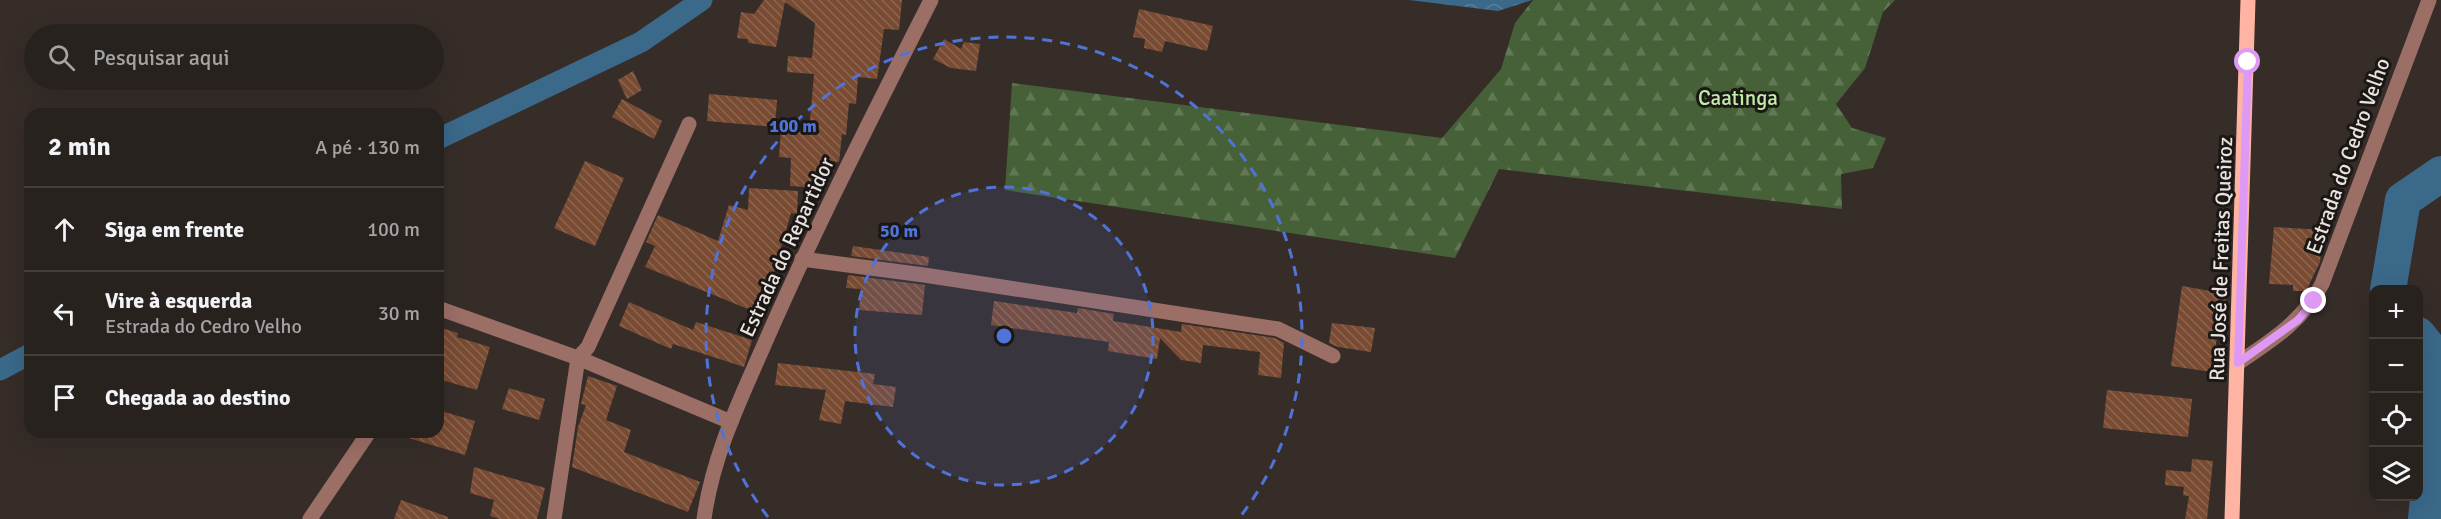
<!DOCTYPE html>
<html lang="pt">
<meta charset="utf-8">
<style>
body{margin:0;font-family:Signika,sans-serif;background:#302a28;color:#f1f3f6}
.controls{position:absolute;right:18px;bottom:18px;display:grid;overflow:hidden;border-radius:12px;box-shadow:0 6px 24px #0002}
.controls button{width:54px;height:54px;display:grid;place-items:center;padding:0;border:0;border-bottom:2px solid #443f3d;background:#28221f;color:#f1f3f6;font:30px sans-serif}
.stop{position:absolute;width:18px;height:18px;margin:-14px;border:4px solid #dd99f3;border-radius:50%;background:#fff}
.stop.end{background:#dd99f3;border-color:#fff;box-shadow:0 2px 6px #0008}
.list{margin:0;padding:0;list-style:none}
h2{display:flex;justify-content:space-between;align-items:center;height:78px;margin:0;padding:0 24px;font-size:26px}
h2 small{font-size:20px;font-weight:400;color:#a5a4a4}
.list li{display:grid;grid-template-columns:39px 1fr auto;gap:18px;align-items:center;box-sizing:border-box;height:84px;padding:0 24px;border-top:2px solid #443f3d}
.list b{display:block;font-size:22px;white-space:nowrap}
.list p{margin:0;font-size:20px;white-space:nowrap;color:#a5a4a4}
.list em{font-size:20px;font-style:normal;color:#a5a4a4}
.icon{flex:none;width:33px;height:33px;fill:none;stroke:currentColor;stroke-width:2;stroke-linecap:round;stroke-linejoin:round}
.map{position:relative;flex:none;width:2441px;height:519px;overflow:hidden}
.search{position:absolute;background:#28221f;box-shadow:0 6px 24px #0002;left:24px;top:24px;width:420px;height:66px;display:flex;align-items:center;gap:15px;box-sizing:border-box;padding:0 21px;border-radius:33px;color:#a5a4a4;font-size:22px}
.panel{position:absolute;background:#28221f;box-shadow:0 6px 24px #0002;left:24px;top:108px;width:420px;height:330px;border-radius:18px}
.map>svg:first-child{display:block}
</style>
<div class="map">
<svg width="2441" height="519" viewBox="0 0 2441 519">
<defs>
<pattern id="forest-firs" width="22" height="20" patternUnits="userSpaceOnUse" patternTransform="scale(1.5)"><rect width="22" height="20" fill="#466137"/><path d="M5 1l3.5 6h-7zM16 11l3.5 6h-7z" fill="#617854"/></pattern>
<pattern id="water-waves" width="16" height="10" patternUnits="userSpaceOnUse" patternTransform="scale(1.5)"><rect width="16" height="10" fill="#3b698a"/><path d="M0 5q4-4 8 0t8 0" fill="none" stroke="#577e9a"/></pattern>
<pattern id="building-back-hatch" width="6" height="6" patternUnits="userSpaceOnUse" patternTransform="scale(1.5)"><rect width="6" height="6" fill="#794b33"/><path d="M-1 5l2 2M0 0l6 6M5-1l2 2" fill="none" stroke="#8c6550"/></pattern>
</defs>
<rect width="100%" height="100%" fill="#362d29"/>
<!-- forest -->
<path fill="url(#forest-firs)" d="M1533,0H1895L1883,12L1865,68L1836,104L1852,128L1886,138L1873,168L1841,174L1842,209L1499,169L1455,258L1005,190L1012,83L1442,138L1501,69L1515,23Z"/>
<!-- water -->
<path fill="url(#water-waves)" d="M1409,0H1532L1498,11Z"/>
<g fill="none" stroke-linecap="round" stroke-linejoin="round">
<!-- canal -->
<g stroke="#3b698a" stroke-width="21">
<path d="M438,139L641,42L702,0"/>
<path d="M0,370L30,354"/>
</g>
<!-- river -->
<g stroke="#3b698a" stroke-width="36">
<path d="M2388,290L2403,200L2441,174"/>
<path d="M2418,335L2441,364"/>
<path d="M2426,519L2441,365"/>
</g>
</g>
<!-- building -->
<g fill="url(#building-back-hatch)">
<path d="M764,0H902L899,30L884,29L877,79L858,77L856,104L849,103L846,135L842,134L839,162L822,160L820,188L790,186L791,158L779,157L781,130L809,132L814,74L787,72L788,56L812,58L815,23L785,2L776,47L749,43L747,39L737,38L741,12L754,14Z"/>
<path d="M1139,9L1213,26L1207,51L1165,41L1162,52L1144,48L1145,39L1133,37Z"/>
<path d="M944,39L961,49L964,42L980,44L976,71L951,68L933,59Z"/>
<path d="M633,71L642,90L627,99L618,80Z"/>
<path d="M709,94L777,100L775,127L707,121Z"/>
<path d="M622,99L662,121L654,139L612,117Z"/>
<path d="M585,161L624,178L595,246L554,228Z"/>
<path d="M749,188L798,191L797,214L791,213L770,286L764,283L753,311L645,267L655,246L646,242L658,215L718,241L729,205L748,210Z"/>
<path d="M2274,227L2323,230L2320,262L2306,291H2293V285L2269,284Z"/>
<path d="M853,246L929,257L928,266L851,256Z"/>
<path d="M848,275L925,285L922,315L859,310L861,289L846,288Z"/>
<path d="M2182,286L2227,294L2223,315H2220L2212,372L2171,366Z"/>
<path d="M994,301L1077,313L1078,308L1114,314L1113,321L1181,332L1182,324L1275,338L1284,343L1281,378L1258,375L1260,352L1203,345L1201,363L1181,360L1160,338L1157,359L1108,351L1109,342L991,325Z"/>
<path d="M629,302L693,330L696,322L752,340L744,367L673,344L671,349L619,326Z"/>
<path d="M1332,323L1375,328L1371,352L1338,347L1329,343Z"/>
<path d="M438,327L458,333L457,337L490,347L477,390L438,379Z"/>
<path d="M778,363L875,374L873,384L896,387L893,407L845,401L841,424L819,420L826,390L775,385Z"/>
<path d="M588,376L617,386L606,420L631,430L624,452L700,482L688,512L572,467L578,427L586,405L581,404Z"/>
<path d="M509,388L545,399L539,420L502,409Z"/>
<path d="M2107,390L2192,399L2188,437L2103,428Z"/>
<path d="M438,410L475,421L465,455L402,436L403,432H438Z"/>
<path d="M2192,459L2213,461L2207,519H2185L2189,496L2183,495L2184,487L2165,485L2166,470L2191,472Z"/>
<path d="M474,467L545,488L537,519H500L490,516L494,500L470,493Z"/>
<path d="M401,500L448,517V519H394Z"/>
</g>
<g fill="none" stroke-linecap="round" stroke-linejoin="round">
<!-- minor -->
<g stroke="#9c6f66" stroke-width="15">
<path d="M802,259L924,275L1278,329L1333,356"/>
<path d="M438,308L578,358L731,422"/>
<path d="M2238,363C2271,341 2304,320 2322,284L2429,0"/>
<path d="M310,519L369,432"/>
<path d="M554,519L578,358L588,347L689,124"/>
<path d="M704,519C713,453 742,396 768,336C818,222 875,111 931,0"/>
</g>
<!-- major -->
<path stroke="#feb3a3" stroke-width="15" d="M2232,519L2248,0"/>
</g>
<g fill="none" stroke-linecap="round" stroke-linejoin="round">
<!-- route -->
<path stroke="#dd99f3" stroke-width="8" d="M2248,62L2238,363L2298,320L2314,301"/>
</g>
<!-- distance rings -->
<circle cx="1004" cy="336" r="149" fill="#5073da" fill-opacity=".12"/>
<g fill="none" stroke="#5073da" stroke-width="3" stroke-dasharray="10 8">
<circle cx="1004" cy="336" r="149"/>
<path d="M768 517A298 298 0 1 1 1240 517"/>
</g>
<g text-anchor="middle" stroke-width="6" stroke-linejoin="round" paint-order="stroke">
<!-- park labels -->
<g font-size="21" fill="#c0eea9" stroke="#1b1715">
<text x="1738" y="105">Caatinga</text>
</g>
<!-- street labels -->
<g font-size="21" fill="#e9e3e0" stroke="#1b1715">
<text transform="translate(2348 156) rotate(-70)" y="7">Estrada do Cedro Velho</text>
<text transform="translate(787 247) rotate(-65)" y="7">Estrada do Repartidor</text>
<text transform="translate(2221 259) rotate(-88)" y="7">Rua José de Freitas Queiroz</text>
</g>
</g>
<circle cx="1004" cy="336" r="9" fill="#5073da" stroke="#1b1715" stroke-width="3"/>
<g font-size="18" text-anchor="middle" font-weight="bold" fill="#5073da" stroke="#1b1715" stroke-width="6" stroke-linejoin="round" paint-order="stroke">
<text x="793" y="132">100 m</text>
<text x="899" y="237">50 m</text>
</g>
</svg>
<div class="controls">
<button>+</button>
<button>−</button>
<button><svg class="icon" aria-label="locate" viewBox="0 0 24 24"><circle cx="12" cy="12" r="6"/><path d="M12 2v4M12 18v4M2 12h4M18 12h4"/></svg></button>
<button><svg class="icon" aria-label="layers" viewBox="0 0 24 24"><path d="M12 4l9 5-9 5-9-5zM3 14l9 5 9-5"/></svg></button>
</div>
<div class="stop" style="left:2248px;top:62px"></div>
<div class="stop end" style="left:2314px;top:301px"></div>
<div class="search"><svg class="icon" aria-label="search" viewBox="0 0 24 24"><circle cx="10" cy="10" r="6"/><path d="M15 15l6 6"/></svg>Pesquisar aqui</div>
<section class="panel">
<h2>2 min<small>A pé · 130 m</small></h2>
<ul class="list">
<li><svg class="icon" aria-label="ahead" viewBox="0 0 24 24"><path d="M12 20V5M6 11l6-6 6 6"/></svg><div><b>Siga em frente</b></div><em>100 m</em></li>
<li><svg class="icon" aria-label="left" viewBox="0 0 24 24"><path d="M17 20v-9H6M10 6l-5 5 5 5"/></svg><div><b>Vire à esquerda</b><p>Estrada do Cedro Velho</p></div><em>30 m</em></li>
<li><svg class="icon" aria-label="arrive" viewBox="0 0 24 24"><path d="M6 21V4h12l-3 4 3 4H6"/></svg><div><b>Chegada ao destino</b></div></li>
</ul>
</section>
</div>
